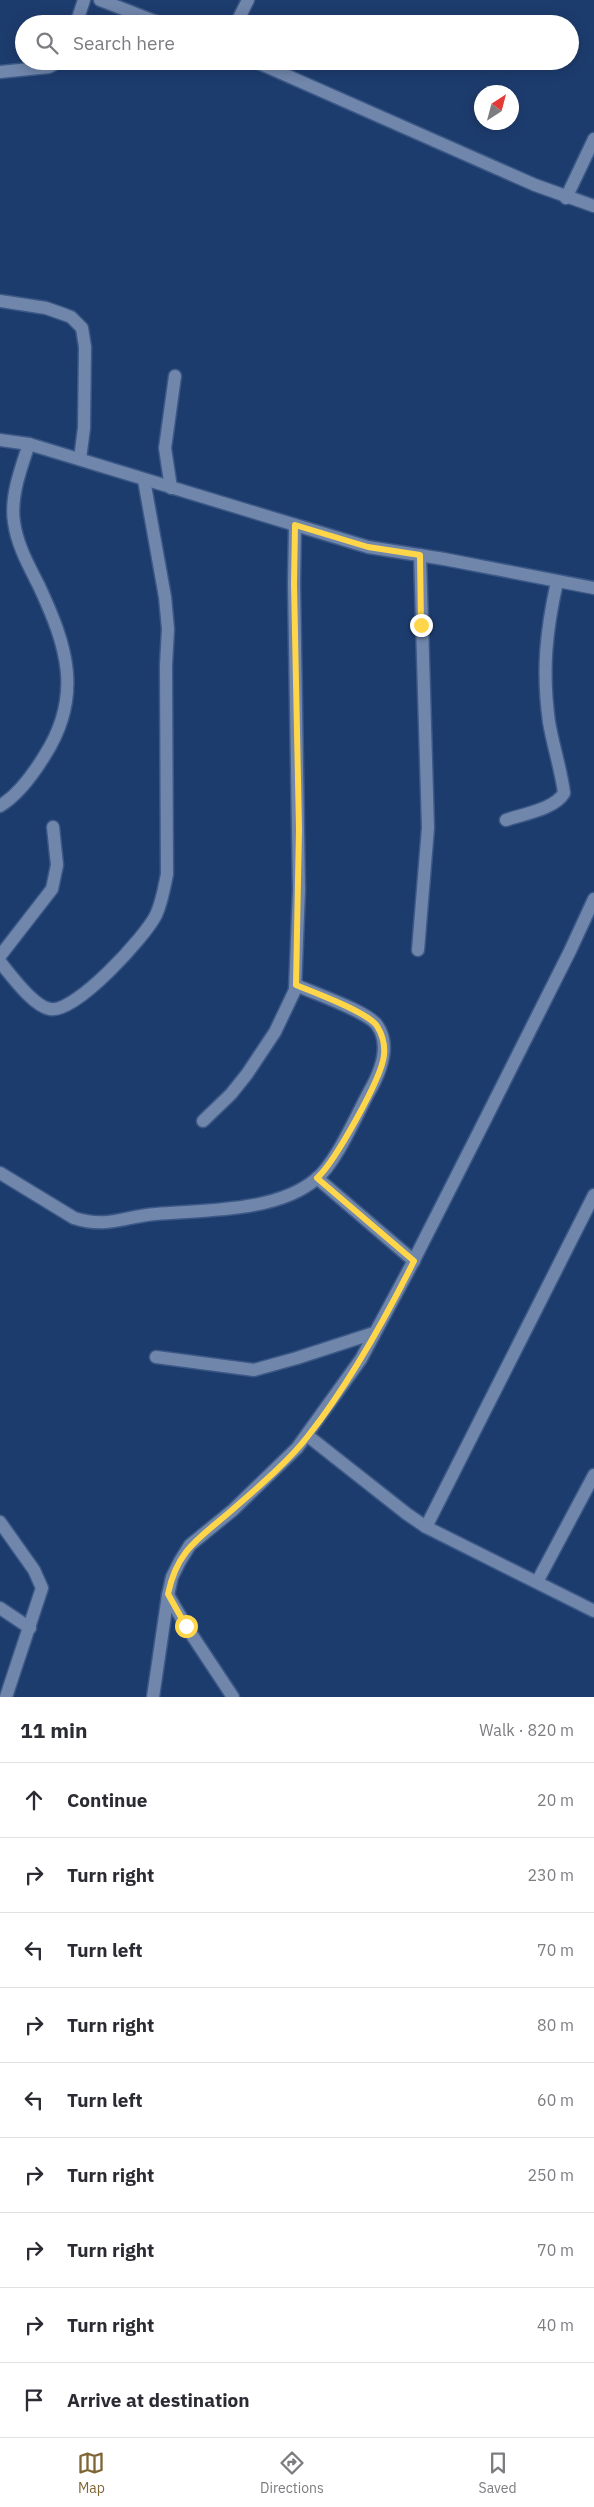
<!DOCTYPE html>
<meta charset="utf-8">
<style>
body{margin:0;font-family:"IBM Plex Sans",sans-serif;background:#f7f7f7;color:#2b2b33}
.compass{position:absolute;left:474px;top:85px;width:45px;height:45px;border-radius:50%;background:#fff;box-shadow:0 2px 12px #0003;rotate:36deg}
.stop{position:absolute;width:15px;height:15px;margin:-11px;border:4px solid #ffd54a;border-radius:50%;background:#fff}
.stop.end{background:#ffd54a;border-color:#fff;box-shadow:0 1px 5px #0008}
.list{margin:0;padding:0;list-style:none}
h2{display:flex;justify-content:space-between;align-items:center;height:65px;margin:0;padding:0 20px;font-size:21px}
h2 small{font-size:16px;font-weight:400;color:#7c7c81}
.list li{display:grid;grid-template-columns:32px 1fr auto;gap:15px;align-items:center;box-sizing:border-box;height:75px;padding:0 20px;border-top:1px solid #e1e1e2}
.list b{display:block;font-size:19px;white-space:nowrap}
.list em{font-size:16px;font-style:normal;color:#7c7c81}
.icon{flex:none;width:28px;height:28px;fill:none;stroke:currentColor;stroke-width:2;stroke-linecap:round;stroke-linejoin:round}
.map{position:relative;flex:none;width:594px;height:1697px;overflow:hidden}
.search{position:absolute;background:#fff;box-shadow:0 2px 12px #0003;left:15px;right:15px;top:15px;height:55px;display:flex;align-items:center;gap:12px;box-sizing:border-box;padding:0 18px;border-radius:28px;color:#7c7c81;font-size:19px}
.sheet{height:740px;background:#fff}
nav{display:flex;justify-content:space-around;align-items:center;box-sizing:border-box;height:70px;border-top:1px solid #e1e1e2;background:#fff;font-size:14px;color:#7c7c81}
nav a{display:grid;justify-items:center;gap:2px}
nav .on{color:#806535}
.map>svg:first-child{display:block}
</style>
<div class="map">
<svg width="594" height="1697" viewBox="0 0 594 1697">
<rect width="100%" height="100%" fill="#1d3c6e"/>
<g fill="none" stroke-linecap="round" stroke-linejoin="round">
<defs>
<g id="minor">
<path d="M100,0L162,24"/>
<path d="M76,24L84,0"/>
<path d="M236,24L248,0"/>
<path d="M254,61L535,185L594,206"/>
<path d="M0,72L49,67L60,61"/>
<path d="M566,198L594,139"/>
<path d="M0,301L46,308L63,314L71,317L82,328L85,347L84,428L80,459"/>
<path d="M0,440L29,444L368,547L444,559L594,588"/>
<path d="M171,488L165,448L175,376"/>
<path d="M0,806C18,795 34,773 45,755C83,695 67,646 39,586C29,566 17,545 14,522C10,497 21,468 29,444"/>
<path d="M506,820C523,814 555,809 564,793C561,769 553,746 549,722C542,671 546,631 557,582"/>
<path d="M418,950L428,828L420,555"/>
<path d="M0,956L52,889L57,865L53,827"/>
<path d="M0,962C11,975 33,1006 50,1009C75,1014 145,937 156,915C162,902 164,889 167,874L166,665L168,629L165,597L144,480"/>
<path d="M203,1121L231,1094L247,1074L275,1032L295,990L299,890L294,584L295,525"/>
<path d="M0,1173L74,1218C108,1229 125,1216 156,1214C204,1210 278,1212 316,1179C336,1163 356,1116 369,1092C380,1073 392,1046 377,1025C367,1011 313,993 296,985"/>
<path d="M317,1178L414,1261"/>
<path d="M156,1357L254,1370L297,1358L374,1333"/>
<path d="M308,1436L407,1514L426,1527L594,1611"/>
<path d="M0,1522L34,1570L42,1588L6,1697"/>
<path d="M426,1527L594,1195"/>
<path d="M537,1582L594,1475"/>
<path d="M168,1595L186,1626L233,1697"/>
<path d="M0,1608L30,1628"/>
<path d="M153,1697L168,1595L172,1577L180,1561L190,1545L233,1510L297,1448L361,1359L412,1264L486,1118L570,951L594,899"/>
</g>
</defs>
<!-- minor casing -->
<use href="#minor" stroke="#3b5886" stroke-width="15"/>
<!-- minor -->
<use href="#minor" stroke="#7086ab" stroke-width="12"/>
</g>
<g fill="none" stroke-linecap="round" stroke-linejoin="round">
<!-- route -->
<path stroke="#ffd54a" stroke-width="6" d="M186,1626L168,1594C177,1549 200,1538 232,1510C256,1489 289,1461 308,1436C350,1383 384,1321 414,1261L317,1178C334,1163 382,1078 384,1055C385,1045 382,1034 377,1026C368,1012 313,992 296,985L299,829L294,584L295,525L368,547L420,555L421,625"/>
</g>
</svg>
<svg class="compass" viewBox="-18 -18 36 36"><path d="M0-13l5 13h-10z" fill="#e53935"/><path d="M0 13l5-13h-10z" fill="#7c7c81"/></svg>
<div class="stop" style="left:186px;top:1626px"></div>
<div class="stop end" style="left:421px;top:625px"></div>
<div class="search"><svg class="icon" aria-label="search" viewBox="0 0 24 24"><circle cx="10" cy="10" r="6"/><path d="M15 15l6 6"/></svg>Search here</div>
</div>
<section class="sheet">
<h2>11 min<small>Walk · 820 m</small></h2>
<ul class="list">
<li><svg class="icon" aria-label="ahead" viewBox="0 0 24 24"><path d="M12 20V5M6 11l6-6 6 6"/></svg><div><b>Continue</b></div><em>20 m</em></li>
<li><svg class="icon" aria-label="right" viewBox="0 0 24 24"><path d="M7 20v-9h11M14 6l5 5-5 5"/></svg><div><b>Turn right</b></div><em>230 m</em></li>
<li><svg class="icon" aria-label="left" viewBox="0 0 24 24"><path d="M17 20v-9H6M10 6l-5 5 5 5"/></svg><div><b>Turn left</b></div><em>70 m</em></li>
<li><svg class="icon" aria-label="right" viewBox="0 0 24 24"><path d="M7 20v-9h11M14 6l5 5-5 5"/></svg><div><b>Turn right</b></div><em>80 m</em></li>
<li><svg class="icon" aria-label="left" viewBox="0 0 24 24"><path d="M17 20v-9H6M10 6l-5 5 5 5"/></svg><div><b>Turn left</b></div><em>60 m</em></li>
<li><svg class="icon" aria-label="right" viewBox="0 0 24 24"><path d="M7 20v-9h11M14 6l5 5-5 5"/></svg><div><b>Turn right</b></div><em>250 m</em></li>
<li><svg class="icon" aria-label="right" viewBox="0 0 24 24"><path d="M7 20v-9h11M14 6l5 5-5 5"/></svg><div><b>Turn right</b></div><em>70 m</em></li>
<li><svg class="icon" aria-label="right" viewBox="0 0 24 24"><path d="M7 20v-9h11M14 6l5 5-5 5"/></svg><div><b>Turn right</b></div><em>40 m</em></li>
<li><svg class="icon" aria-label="arrive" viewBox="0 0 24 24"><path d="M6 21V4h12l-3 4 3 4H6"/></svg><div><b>Arrive at destination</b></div></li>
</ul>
</section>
<nav>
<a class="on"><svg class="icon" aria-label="map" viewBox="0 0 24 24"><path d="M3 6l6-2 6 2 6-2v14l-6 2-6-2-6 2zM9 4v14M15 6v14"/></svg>Map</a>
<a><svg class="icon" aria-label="directions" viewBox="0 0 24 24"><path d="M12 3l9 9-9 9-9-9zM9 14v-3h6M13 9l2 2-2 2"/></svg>Directions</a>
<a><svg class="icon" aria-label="saved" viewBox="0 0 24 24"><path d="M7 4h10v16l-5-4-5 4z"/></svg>Saved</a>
</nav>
